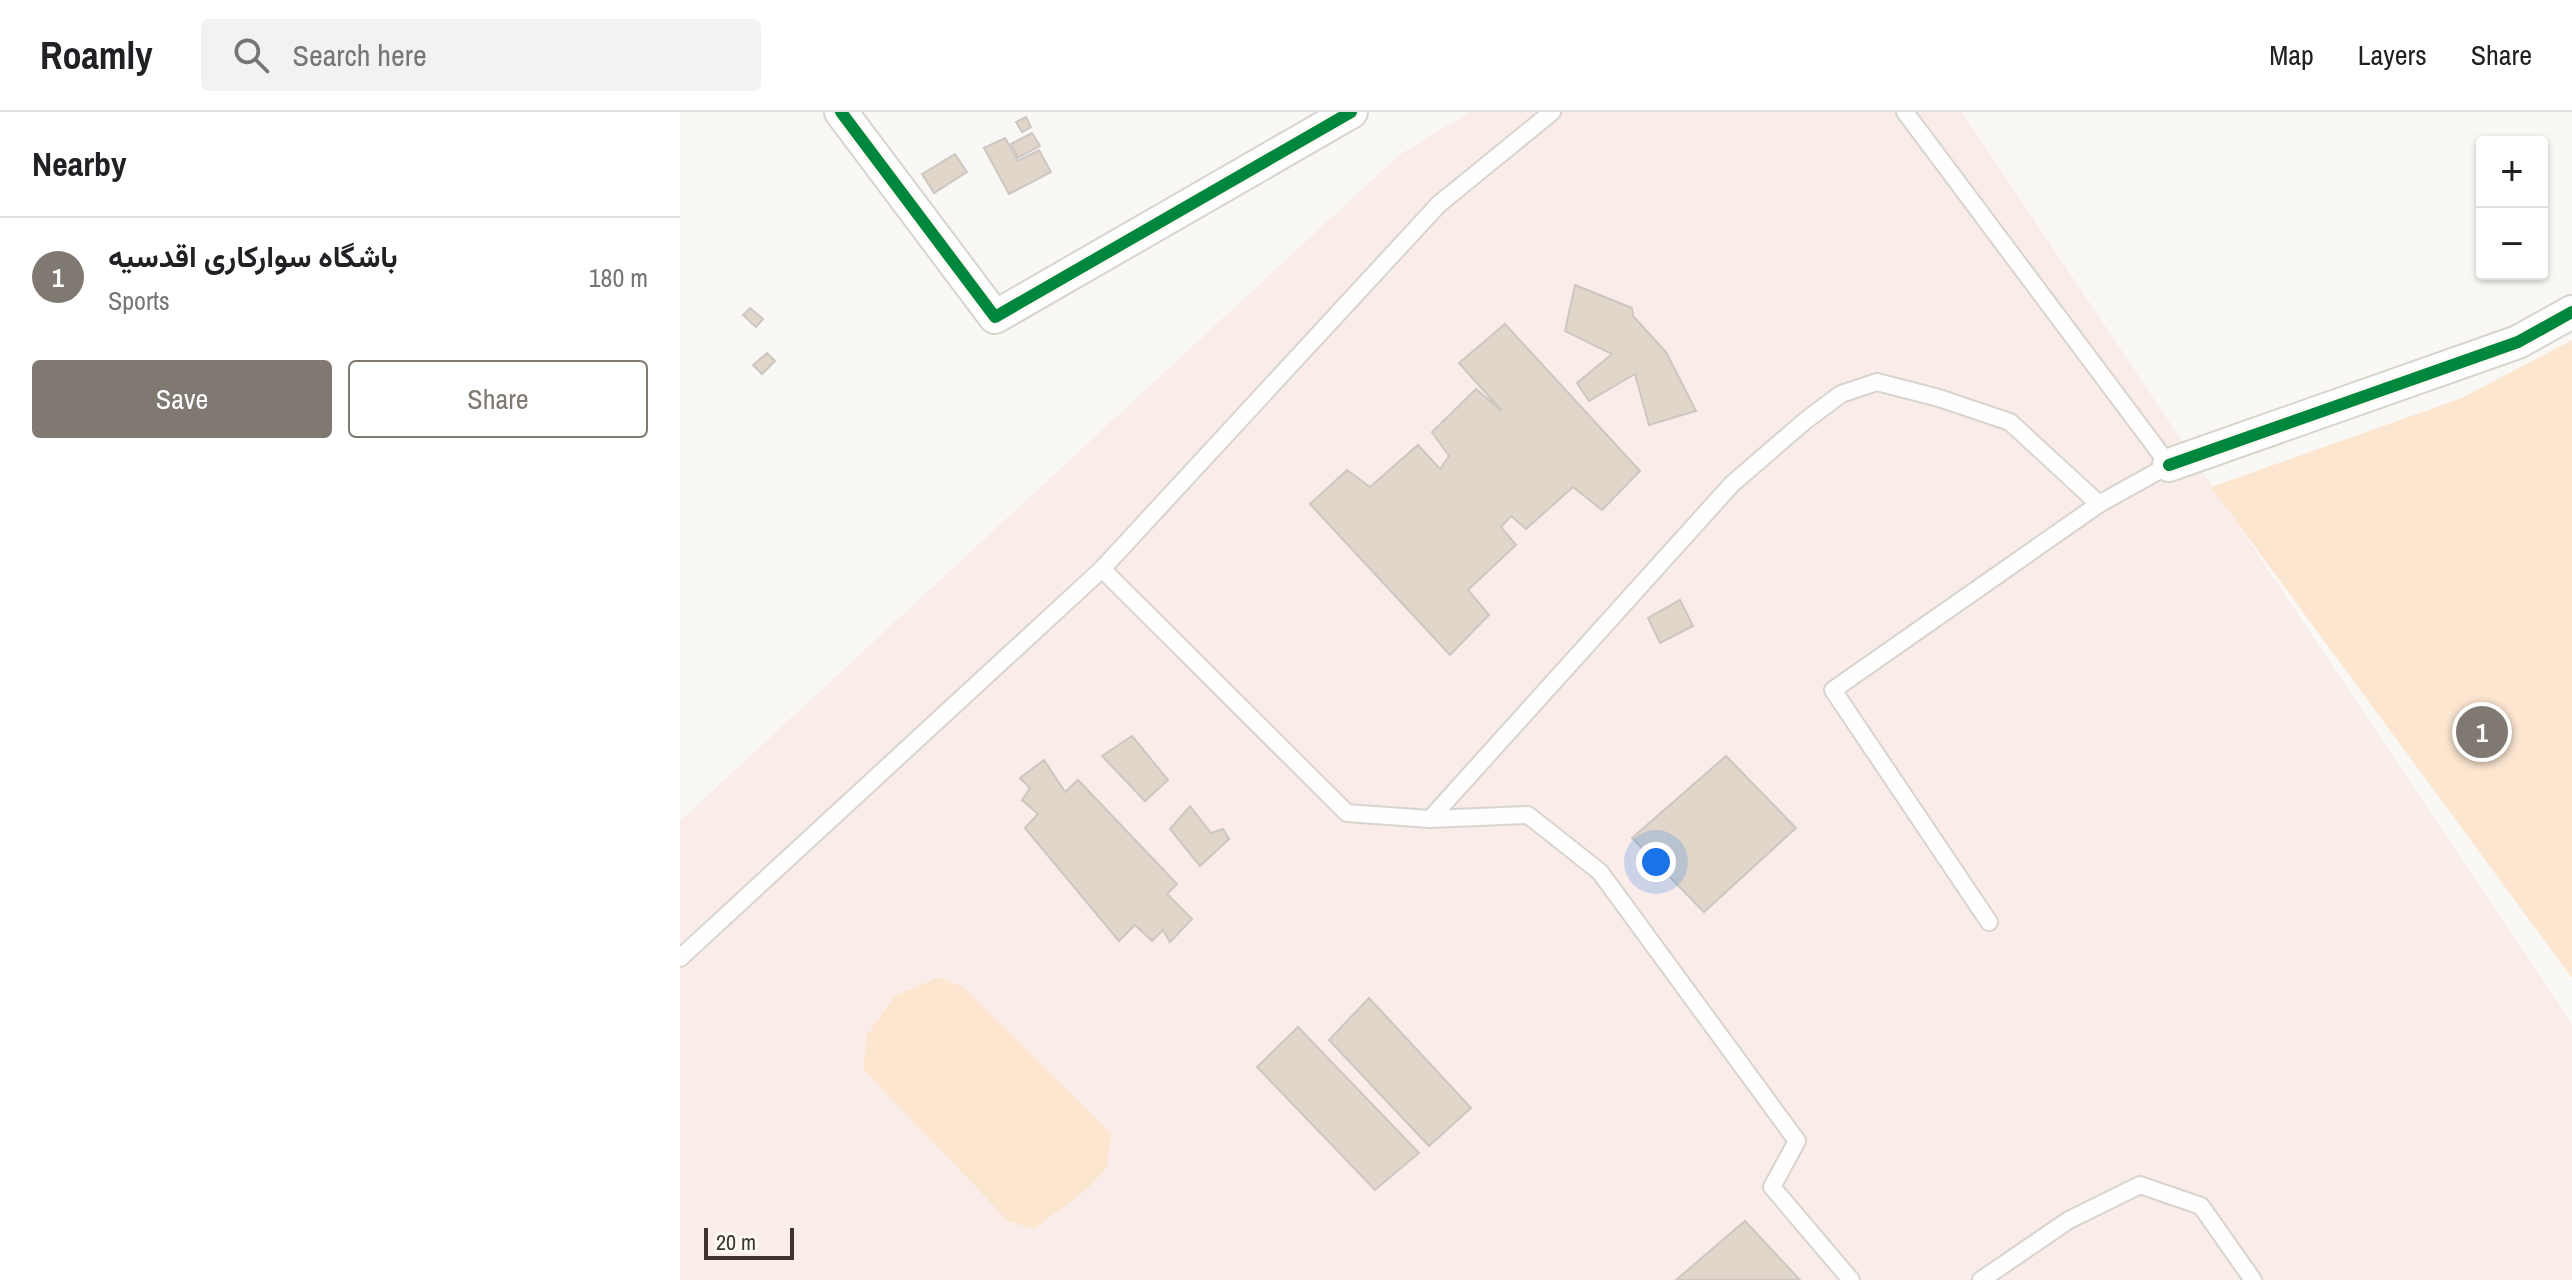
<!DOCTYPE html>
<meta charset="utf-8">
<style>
body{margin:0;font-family:"Archivo Narrow",Vazirmatn,sans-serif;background:#f2f2f2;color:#202124}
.controls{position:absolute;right:24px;top:24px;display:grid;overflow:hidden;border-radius:8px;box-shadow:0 2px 6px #0004}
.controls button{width:72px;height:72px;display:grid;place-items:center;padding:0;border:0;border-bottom:2px solid #e0e0e0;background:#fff;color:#202124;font:40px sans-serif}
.scale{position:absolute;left:24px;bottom:20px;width:90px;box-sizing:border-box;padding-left:8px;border:4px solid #3d342b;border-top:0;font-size:22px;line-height:28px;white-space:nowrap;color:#3d342b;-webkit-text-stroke:6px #fcf8f3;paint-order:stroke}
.you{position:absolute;left:976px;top:750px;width:28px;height:28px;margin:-20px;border:6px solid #fff;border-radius:50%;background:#1a73e8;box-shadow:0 0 0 12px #1a73e833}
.badge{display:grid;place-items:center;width:52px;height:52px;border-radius:50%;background:#7f7972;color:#fff;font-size:26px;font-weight:700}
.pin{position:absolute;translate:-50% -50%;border:4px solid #fff;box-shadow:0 2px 8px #0006}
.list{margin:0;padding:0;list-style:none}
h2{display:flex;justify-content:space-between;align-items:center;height:104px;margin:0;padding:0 32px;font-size:34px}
h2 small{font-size:26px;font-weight:400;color:#757577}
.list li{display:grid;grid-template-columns:52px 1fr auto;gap:24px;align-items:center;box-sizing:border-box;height:120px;padding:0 32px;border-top:2px solid #e0e0e0}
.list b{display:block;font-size:30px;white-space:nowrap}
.list p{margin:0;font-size:26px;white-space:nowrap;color:#757577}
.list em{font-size:26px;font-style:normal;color:#757577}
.actions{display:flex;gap:16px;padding:24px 32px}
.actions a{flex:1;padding:18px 0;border:2px solid #7f7972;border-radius:8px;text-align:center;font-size:28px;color:#7f7972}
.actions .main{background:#7f7972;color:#fff}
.icon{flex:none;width:44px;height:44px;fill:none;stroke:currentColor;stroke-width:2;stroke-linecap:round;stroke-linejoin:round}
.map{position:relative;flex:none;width:1892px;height:1168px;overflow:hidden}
header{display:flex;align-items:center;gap:48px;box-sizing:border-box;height:112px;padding:0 40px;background:#fff;border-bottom:2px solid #e0e0e0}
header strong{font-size:38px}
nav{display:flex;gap:44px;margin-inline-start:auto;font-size:28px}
.search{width:560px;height:72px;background:#f2f2f2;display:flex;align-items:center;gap:20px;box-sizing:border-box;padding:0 28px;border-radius:8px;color:#757577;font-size:30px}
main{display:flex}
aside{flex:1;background:#fff}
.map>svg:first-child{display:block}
</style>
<header>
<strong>Roamly</strong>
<div class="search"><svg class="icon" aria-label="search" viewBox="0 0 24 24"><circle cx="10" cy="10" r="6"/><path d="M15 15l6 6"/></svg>Search here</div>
<nav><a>Map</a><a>Layers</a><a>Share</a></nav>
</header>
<main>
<aside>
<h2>Nearby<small></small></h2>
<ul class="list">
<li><span class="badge">1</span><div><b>باشگاه سوارکاری اقدسیه</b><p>Sports</p></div><em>180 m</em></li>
</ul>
<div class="actions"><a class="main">Save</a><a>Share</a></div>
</aside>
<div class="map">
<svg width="1892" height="1168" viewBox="0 0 1892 1168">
<rect width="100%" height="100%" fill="#faf8f5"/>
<!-- education -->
<path fill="#f9ece9" d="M790,0H1282L1892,912V1168H0V709L719,43Z"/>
<!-- green -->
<g fill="#fce6d0">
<path d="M1892,228V866L1531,375L1782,286Z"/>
<path d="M259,865L283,875L431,1021L427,1056L405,1079L354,1117L328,1109L183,957L187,923L215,884Z"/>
</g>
<!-- building -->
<g fill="#e1d6ca" stroke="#ccc7c1" stroke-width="2">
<path d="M346,5L351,15L342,20L336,10Z"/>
<path d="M352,21L360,34L338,46L331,32Z"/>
<path d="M325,26L338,49L359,38L371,60L329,82L304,36Z"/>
<path d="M275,42L287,60L254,81L242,62Z"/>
<path d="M895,173L952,196L953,204L986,240L1016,299L969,313L955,262L909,289L897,271L932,242L885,219Z"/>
<path d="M70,196L83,207L76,215L63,203Z"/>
<path d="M825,212L960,359L922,398L893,375L846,417L831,404L821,415L836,433L788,478L809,503L770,543L630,392L667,358L690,375L738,333L760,357L769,344L752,320L796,277L822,299L779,251Z"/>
<path d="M87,241L95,249L82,262L73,253Z"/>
<path d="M1000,488L1013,514L980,531L968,506Z"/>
<path d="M452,624L488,668L465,689L422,644Z"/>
<path d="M1046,644L1116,716L1024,800L952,726Z"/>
<path d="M364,648L385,680L398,668L497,772L487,782L512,807L490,830L483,818L472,829L455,813L439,829L345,716L358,702L342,688L350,676L340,666Z"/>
<path d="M510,694L531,721L543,717L549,727L520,754L490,717Z"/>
<path d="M689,886L791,996L749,1034L649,928Z"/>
<path d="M618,915L739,1041L695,1078L577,955Z"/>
<path d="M1065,1109L1120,1168H996Z"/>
</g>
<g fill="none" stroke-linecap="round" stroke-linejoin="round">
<defs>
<g id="lane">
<path d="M1225,0L1489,353L1419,392L1153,578L1309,810"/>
<path d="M422,457L667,701L750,707L1052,372L1125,309L1161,282L1197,270L1259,286L1330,310L1419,392"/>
<path d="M750,707L848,703L920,760L1117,1029L1092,1075L1171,1168"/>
<path d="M0,846L422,457L759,92L872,0"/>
<path d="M1301,1168L1389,1108L1460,1073L1521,1094L1573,1168"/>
</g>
<g id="street">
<path d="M161,0L315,205L671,0"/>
<path d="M1489,353L1838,230L1892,200"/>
</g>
</defs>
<!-- lane casing -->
<use href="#lane" stroke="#d8d4ce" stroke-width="20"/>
<!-- street casing -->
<use href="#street" stroke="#d8d4ce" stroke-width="36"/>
<!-- lane -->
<use href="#lane" stroke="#fefefe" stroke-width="16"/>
<!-- street -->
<use href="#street" stroke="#fefefe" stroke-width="32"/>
<defs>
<g id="cycleway">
<path d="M161,0L315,205L671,0"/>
<path d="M1489,353L1838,230L1892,200"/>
</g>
</defs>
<!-- cycleway casing -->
<use href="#cycleway" stroke="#fcf8f3" stroke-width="17"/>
<!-- cycleway -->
<use href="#cycleway" stroke="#00873e" stroke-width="12"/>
</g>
</svg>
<div class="controls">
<button>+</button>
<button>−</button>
</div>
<div class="scale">20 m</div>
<div class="you"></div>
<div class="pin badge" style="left:1802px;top:620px">1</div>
</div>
</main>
